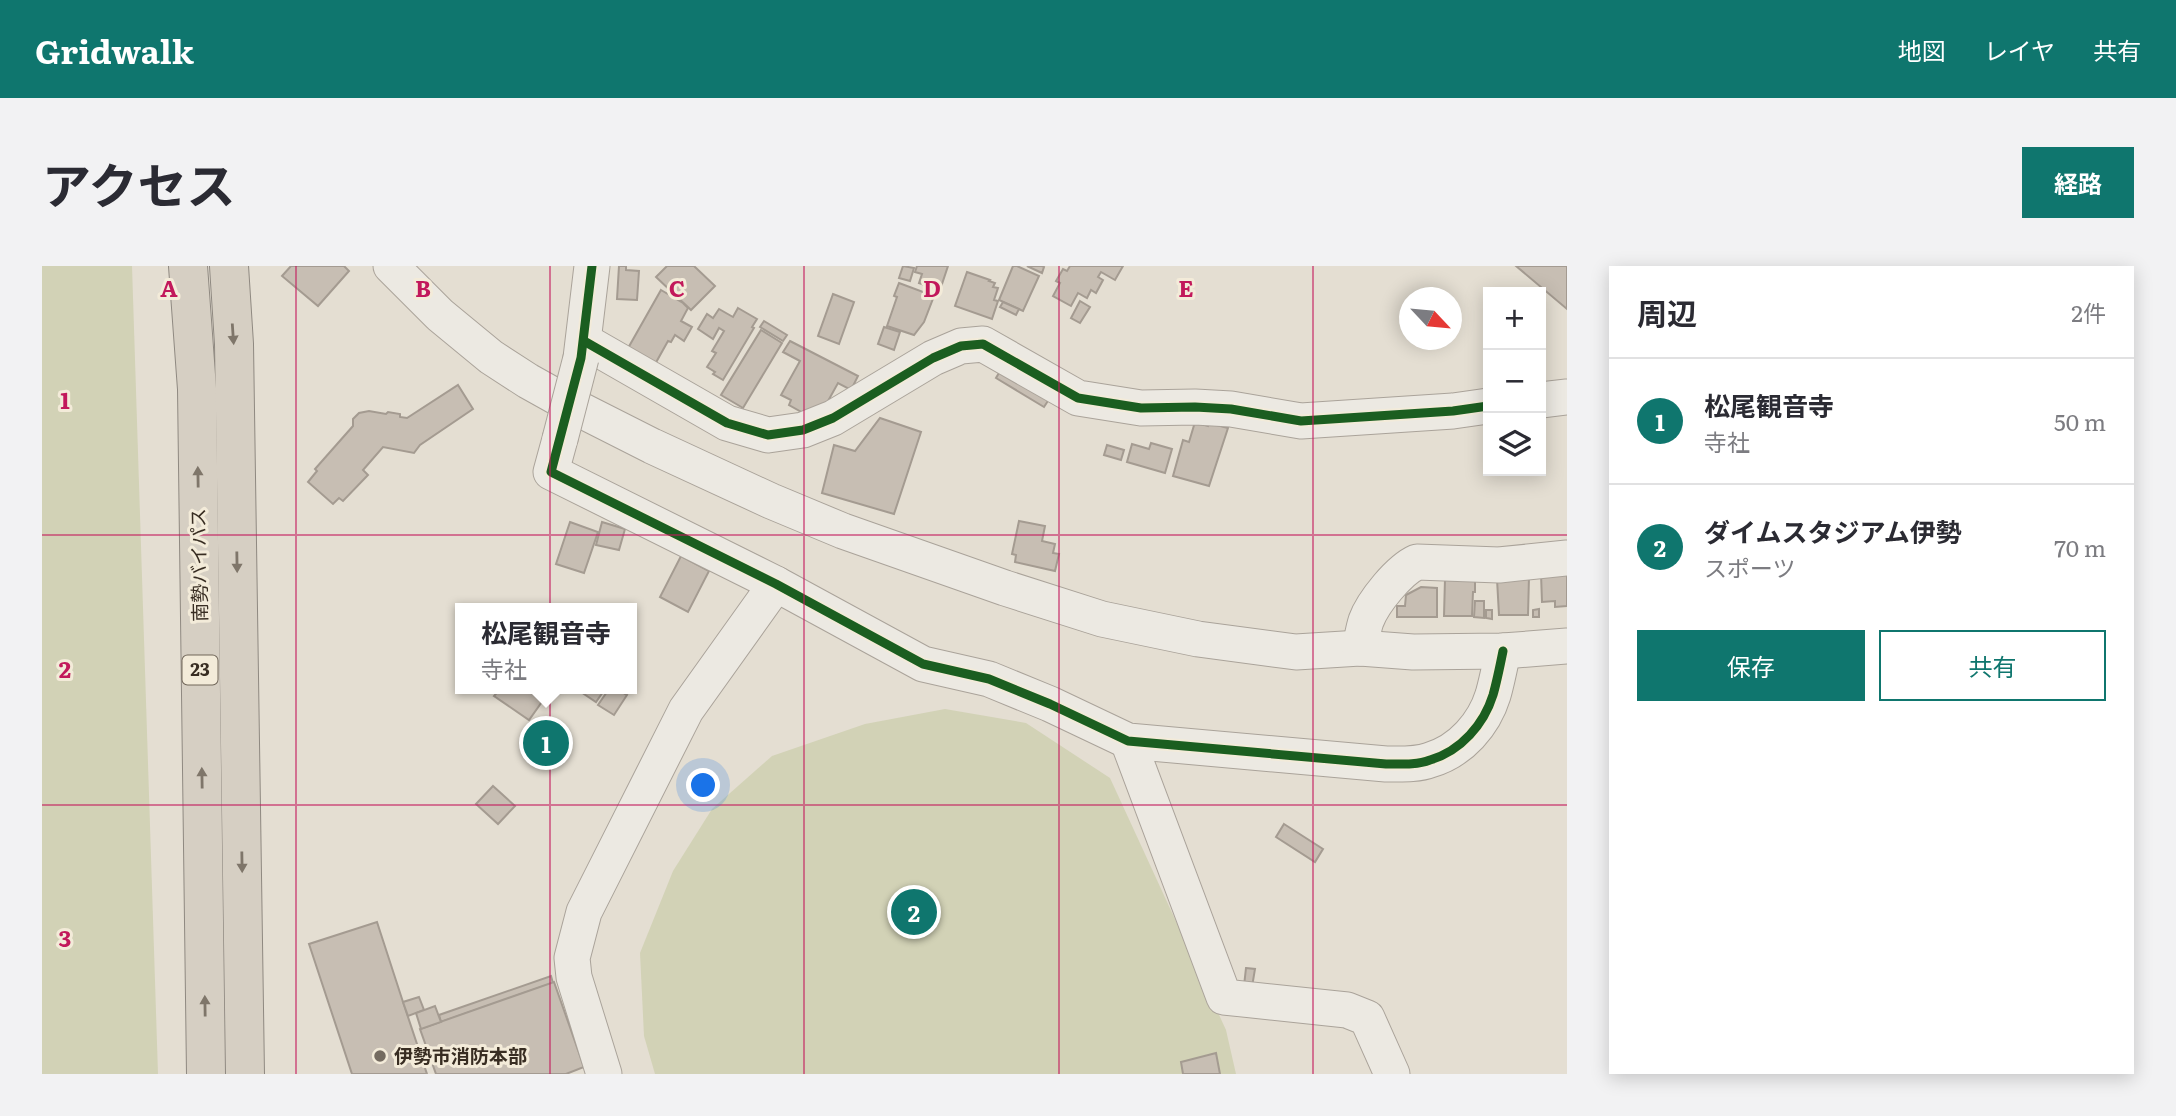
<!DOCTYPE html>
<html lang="ja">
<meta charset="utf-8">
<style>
body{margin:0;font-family:Literata,"Noto Sans JP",serif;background:#f2f2f3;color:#2b2b33}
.controls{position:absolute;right:21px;top:21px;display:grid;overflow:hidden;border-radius:0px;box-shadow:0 4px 18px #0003}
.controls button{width:63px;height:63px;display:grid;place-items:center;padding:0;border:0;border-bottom:2px solid #e1e1e2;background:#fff;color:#2b2b33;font:35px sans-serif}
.compass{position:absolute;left:1357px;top:21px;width:63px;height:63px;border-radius:50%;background:#fff;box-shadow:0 4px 18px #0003;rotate:116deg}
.you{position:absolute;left:662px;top:520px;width:24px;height:24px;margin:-18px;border:5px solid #fff;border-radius:50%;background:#1a73e8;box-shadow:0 0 0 10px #1a73e833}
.badge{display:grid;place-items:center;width:46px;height:46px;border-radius:50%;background:#0f766e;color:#fff;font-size:23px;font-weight:700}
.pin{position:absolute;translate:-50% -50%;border:4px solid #fff;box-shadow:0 2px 7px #0006}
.popup{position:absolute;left:413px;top:337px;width:182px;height:91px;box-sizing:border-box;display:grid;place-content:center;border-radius:0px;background:#fff;filter:drop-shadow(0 2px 5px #0005);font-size:23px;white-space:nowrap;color:#7c7c81}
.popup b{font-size:26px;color:#2b2b33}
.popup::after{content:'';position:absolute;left:50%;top:100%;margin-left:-14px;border:14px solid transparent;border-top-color:#fff}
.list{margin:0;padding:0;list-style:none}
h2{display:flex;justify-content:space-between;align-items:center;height:91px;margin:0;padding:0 28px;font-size:30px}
h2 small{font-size:23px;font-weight:400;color:#7c7c81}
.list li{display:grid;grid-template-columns:46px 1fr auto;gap:21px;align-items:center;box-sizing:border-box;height:126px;padding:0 28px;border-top:2px solid #e1e1e2}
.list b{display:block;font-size:26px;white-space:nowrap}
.list p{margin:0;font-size:23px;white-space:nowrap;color:#7c7c81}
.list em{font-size:23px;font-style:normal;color:#7c7c81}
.actions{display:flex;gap:14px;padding:21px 28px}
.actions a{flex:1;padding:16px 0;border:2px solid #0f766e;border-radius:0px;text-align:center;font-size:24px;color:#0f766e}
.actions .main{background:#0f766e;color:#fff}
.icon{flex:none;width:38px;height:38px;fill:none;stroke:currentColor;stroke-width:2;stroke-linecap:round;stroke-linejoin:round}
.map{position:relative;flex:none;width:1525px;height:808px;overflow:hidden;border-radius:0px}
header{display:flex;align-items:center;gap:42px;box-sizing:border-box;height:98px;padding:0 35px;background:#0f766e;color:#fff}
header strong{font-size:33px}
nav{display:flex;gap:38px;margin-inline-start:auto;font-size:24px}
.intro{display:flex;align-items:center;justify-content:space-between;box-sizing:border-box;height:168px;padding:0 42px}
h1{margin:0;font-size:49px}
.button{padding:18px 32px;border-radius:0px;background:#0f766e;color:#fff;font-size:24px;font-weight:700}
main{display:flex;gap:42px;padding:0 42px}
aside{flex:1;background:#fff;border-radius:0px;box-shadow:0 4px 18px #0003}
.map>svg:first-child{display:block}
</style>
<header>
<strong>Gridwalk</strong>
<nav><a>地図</a><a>レイヤ</a><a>共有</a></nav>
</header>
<div class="intro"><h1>アクセス</h1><a class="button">経路</a></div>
<main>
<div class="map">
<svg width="1525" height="808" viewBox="0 0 1525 808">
<rect width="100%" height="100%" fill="#e4ded2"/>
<!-- green -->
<g fill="#d2d2b6">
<path d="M0,0H90L116,808H0Z"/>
<path d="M903,443L984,457L1068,512L1184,764L1194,808H613L602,770L598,687L631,605L670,543L730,490L823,458Z"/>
</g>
<!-- building -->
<g fill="#c7beb3" stroke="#a49b91" stroke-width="2">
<path d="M249,0H302L307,5L276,40L240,10Z"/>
<path d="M577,0H584V4L597,5L595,34L575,33Z"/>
<path d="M625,0H652L673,20L649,44L614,11Z"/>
<path d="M861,0L872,2L868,15L857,12Z"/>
<path d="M875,0H906L898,24L877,17L880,8L873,6Z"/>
<path d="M971,0H975L997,10L981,45L957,34Z"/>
<path d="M985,0H1000L1002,1L1000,7Z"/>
<path d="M1028,0H1081L1073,14L1059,6L1056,11L1061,14L1054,27L1049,24L1045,32L1036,27L1029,40L1011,30L1018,17L1014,15L1021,3L1025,5Z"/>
<path d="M1474,0H1525V43Z"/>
<path d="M925,6L948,14L947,15L953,17L951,21L956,22L952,34L956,35L950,53L913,40Z"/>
<path d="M857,17L892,30L882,56L872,69L845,60L855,31L852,30Z"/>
<path d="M619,24L641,37L646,42L639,55L650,61L642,75L633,69L629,76L626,75L612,100L585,84Z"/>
<path d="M791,28L812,36L797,78L776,70Z"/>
<path d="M1038,35L1048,41L1038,57L1029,52Z"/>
<path d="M961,36L977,43L974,49L958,41Z"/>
<path d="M696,42L715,53L710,61L712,62L681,114L671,108L673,106L665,101L674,87L670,85L682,65L677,62L671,73L656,63L665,48L671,52L677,43L691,51Z"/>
<path d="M722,55L745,69L741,75L718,61Z"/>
<path d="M842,61L858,66L852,84L836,78Z"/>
<path d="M719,64L740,77L701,142L679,129Z"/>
<path d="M748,75L816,110L809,124L796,117L781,144L763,148L747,139L749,134L739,129L758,95L741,86Z"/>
<path d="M963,97L1011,127L1002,141L954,112Z"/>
<path d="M416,119L431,143L378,179L372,187L341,181L321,204L326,209L301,235L297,232L291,238L266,216L275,205L273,203L311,160V153L317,147L327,145L344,148L346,146L358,148V151L365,152Z"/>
<path d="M838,152L879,166L852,248L780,227L792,179L813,185Z"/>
<path d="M1153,156L1166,160L1167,157L1186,162L1167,220L1131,210L1141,174L1147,176Z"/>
<path d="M1109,177L1130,183L1123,207L1085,196L1090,178L1107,183Z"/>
<path d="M1065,179L1082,184L1079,194L1062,189Z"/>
<path d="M977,255L1003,260L1000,275L1013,278L1011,287L1017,288L1013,305L973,296L974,289L970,288Z"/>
<path d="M528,256L556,266L542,307L514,298Z"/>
<path d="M560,256L583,263L577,284L554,279Z"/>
<path d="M639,290L667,305L646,346L618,331Z"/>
<path d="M1525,307V340L1513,341V335L1500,336L1499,308Z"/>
<path d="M1487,311L1486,349H1457L1455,313Z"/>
<path d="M1403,313H1433V326H1431L1430,350H1402Z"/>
<path d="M1379,321L1395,322V351H1355V340H1363L1364,329Z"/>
<path d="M1433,335H1442V352L1432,351Z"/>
<path d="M1497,343V351H1491V344Z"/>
<path d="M1444,344H1450V353L1444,352Z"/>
<path d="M458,423H509L487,454L452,430Z"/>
<path d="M541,423H563L554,436L539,426Z"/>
<path d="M567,423H587L583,428L585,429L572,449L556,439Z"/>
<path d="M451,520L473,540L456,558L434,538Z"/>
<path d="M1242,558L1281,583L1273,596L1234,571Z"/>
<path d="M335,656L361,736L385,808H310L267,678Z"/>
<path d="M1204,702L1213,703L1210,721L1202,720Z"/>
<path d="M509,710L511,717L399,756L397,749Z"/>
<path d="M512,716L542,801L524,808H394L378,763Z"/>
<path d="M377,731L382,744L366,750L361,736Z"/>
<path d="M393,740L399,756L379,763L374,747Z"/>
<path d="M1174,787L1178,808H1141L1139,796Z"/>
</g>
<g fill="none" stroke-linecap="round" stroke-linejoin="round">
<defs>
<g id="minor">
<path d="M349,0L398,49L449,91L486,115L529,139L610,180L729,235L801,265L963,322L1060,353L1156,373L1254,386L1318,382L1371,386L1461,385L1525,380"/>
<path d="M542,75L685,157L726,169L761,164L791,152L891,92L919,80L941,78L1036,132L1099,142L1153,141L1189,143L1259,155L1411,145L1446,140"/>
<path d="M539,92L550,0"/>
<path d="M1499,134L1525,131"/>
<path d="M518,173L509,206L734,318L881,398L947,413L1008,438L1086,475L1344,498C1359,498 1375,499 1388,494C1419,485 1442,458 1451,429C1455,415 1458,400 1461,385"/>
<path d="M1318,382C1320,373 1321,364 1324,355C1331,336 1357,304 1375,296L1457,299L1525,292"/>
<path d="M1086,475L1182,731L1305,744L1325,752L1350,808"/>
<path d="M562,808L532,711L530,692L542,646L644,444L734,318"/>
</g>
<g id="highway">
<path d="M146,0L155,123L164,808"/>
<path d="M187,0L192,78L203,808"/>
</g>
</defs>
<!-- minor casing -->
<use href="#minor" stroke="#aaa39a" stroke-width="37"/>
<!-- highway casing -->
<use href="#highway" stroke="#8f8981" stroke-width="40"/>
<!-- minor -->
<use href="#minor" stroke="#ece9e2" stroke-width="35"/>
<!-- highway -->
<use href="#highway" stroke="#d6cfc3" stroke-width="38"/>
<defs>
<path id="minor-bridge" d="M518,173L539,92"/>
</defs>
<!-- minor-bridge casing -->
<use href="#minor-bridge" stroke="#aaa39a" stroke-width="37" stroke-linecap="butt"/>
<!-- minor-bridge -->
<use href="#minor-bridge" stroke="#ece9e2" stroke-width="35"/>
<defs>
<g id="cycleway">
<path d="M550,0L539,92L509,206L734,318L881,398L947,413L1008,438L1086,475L1344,498C1359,498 1375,499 1388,494C1419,485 1442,458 1451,429C1455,415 1458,400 1461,385"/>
<path d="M542,75L685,157L726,169L761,164L791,152L891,92L919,80L941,78L1036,132L1099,142L1153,141L1189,143L1259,155L1411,145L1446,140"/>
</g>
</defs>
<!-- cycleway casing -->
<use href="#cycleway" stroke="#f3ebd9" stroke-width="13"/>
<!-- cycleway -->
<use href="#cycleway" stroke="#1b5e20" stroke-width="9"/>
</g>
<!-- one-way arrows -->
<defs><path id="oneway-solid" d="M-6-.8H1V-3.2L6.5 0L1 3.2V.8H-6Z" transform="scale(1.75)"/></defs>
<g fill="#7f766a">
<use href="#oneway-solid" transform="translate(191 68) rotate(86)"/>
<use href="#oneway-solid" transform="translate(156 211) rotate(-91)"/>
<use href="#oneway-solid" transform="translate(195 296) rotate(89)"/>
<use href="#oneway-solid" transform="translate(160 512) rotate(-91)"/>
<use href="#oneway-solid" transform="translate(200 596) rotate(89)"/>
<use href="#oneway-solid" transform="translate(163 740) rotate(-91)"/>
</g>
<!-- grid -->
<path fill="none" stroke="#c2185b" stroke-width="2" stroke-opacity="0.55" d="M254,0V808M508,0V808M762,0V808M1017,0V808M1271,0V808M0,269H1525M0,539H1525"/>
<!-- markers -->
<circle fill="#746b60" stroke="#f3ebd9" stroke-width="2.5" cx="338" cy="790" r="7"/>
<g text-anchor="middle" stroke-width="6" stroke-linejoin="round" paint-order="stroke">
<!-- shield labels -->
<rect fill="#f3ebd9" stroke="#706659" stroke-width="2" x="140.5" y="389.5" width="35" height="29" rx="5"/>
<g font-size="18" font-weight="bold" fill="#382d22">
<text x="158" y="410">23</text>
</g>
<!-- street labels -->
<g font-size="19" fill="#382d22" stroke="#f3ebd9">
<text transform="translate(157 299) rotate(-91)" y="7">南勢バイパス</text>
</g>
<!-- poi labels -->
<g font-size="19" font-weight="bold" fill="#382d22" stroke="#f3ebd9" text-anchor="start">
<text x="352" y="797">伊勢市消防本部</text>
</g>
</g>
<g font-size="23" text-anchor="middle" font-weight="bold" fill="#c2185b" stroke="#f3ebd9" stroke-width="6" stroke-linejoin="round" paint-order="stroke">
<text x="127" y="31">A</text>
<text x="381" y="31">B</text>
<text x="635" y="31">C</text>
<text x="890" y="31">D</text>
<text x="1144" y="31">E</text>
<text x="23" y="143">1</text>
<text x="23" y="412">2</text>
<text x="23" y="681">3</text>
</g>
</svg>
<div class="controls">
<button>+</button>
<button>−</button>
<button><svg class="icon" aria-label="layers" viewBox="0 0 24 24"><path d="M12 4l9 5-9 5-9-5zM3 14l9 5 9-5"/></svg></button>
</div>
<svg class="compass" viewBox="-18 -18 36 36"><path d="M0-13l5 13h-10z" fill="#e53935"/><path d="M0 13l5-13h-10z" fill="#7c7c81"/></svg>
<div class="you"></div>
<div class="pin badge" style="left:504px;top:477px">1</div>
<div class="popup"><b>松尾観音寺</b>寺社</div>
<div class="pin badge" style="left:872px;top:646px">2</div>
</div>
<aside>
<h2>周辺<small>2件</small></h2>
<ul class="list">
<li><span class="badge">1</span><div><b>松尾観音寺</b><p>寺社</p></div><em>50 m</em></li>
<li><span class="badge">2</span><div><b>ダイムスタジアム伊勢</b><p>スポーツ</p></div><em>70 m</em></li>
</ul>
<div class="actions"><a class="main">保存</a><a>共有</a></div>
</aside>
</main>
